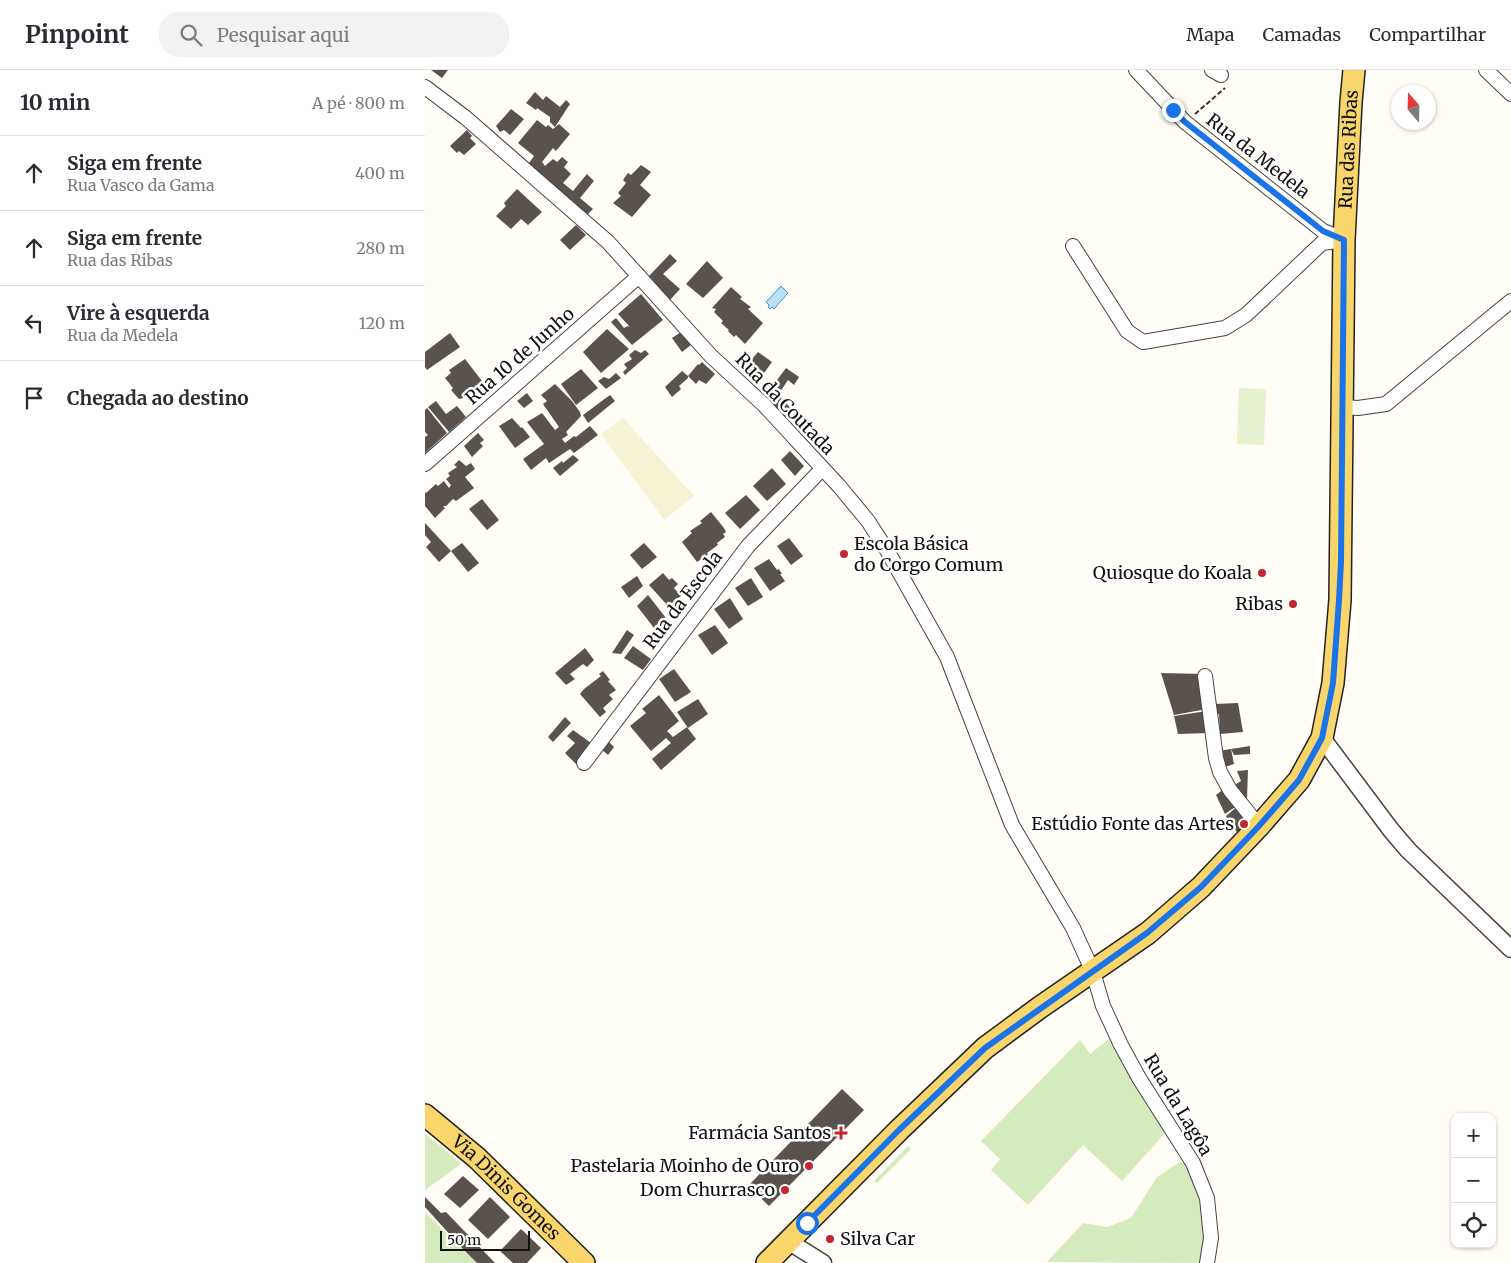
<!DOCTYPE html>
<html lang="pt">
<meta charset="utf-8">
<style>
body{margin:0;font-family:Merriweather,serif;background:#f2f2f3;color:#2b2b33}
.controls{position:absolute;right:15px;bottom:15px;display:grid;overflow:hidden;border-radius:10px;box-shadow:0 1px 4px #0004}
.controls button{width:45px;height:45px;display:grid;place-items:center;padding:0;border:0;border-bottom:1px solid #e1e1e2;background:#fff;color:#2b2b33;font:25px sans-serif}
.compass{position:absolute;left:966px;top:15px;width:45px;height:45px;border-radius:50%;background:#fff;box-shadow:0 1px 4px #0004;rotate:340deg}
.scale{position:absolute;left:15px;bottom:12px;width:90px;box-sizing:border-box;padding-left:5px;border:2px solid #111;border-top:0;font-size:14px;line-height:18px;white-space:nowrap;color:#111;-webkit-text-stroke:4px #fff;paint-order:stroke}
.stop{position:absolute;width:15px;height:15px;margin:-11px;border:4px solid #1a73e8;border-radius:50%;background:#fff}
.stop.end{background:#1a73e8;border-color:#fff;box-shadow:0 1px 5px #0008}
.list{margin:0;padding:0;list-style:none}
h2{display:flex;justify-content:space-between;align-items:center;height:65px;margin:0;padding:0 20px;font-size:21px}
h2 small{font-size:16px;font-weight:400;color:#7c7c81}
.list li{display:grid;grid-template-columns:32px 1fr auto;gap:15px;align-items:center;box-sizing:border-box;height:75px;padding:0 20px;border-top:1px solid #e1e1e2}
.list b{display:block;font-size:19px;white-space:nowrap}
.list p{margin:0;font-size:16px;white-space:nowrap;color:#7c7c81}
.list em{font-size:16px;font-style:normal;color:#7c7c81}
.icon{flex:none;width:28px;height:28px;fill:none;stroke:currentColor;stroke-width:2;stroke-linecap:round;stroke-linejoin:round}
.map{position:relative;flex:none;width:1086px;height:1193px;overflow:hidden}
header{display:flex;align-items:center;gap:30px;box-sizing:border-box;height:70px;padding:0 25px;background:#fff;border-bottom:1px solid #e1e1e2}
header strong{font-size:24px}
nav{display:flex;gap:28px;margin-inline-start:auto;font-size:18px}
.search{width:350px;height:45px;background:#f2f2f3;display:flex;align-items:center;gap:12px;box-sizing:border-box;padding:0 18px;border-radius:20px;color:#7c7c81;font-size:19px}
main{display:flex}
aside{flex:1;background:#fff}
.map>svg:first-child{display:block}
</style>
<header>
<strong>Pinpoint</strong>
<div class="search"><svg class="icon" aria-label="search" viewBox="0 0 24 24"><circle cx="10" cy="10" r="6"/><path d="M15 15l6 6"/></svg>Pesquisar aqui</div>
<nav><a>Mapa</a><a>Camadas</a><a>Compartilhar</a></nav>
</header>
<main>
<aside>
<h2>10 min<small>A pé · 800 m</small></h2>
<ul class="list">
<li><svg class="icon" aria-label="ahead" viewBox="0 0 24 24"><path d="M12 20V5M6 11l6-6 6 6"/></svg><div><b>Siga em frente</b><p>Rua Vasco da Gama</p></div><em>400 m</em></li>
<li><svg class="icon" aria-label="ahead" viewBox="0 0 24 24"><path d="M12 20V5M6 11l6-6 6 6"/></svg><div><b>Siga em frente</b><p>Rua das Ribas</p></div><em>280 m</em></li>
<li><svg class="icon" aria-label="left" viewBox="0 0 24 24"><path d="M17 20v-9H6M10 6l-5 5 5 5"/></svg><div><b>Vire à esquerda</b><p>Rua da Medela</p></div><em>120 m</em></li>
<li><svg class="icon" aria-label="arrive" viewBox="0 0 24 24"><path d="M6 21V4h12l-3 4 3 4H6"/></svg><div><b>Chegada ao destino</b></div></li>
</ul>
</aside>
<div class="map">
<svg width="1086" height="1193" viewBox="0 0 1086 1193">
<rect width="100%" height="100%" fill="#fffdf5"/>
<!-- farmland -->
<path fill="#f6f3d4" d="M198,348L269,426L239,450L176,364Z"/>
<!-- green -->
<g fill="#d5ebbd">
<path d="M685,968L740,1063L697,1111L658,1075L603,1135L566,1100L575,1089L556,1071L655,970L665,984Z"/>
<path d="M0,1064L17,1077L36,1094L0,1120Z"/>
<path d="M483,1076L486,1079L452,1113L449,1111Z"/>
<path d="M755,1092L763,1095C776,1130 783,1157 775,1193L622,1192L658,1153L682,1157L706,1148L732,1107Z"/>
<path d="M0,1141L3,1145L52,1193H0Z"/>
</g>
<!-- pitch -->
<path fill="#e6f2cf" d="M814,318L841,319L839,375L812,374Z"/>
<!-- plaza -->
<path fill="#f1ede2" d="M659,895L334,1190L331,1185L403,1113L553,968L617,922Z"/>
<!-- water -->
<path fill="#b9e0f7" stroke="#3f96cf" d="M356,216L363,223L349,239L347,237L345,239L343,237L344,235L341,232Z"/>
<!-- building -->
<g fill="#5a524d">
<path d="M6,0H23L17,8Z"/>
<path d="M110,22L118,30L121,26L135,37L141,30L145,34L130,57L125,52V47L112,38L111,40L101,33Z"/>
<path d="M86,39L99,49L85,65L79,60L75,62L71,56Z"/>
<path d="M112,50L121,57L123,55L128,59L134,54L145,64L131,81L128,78L117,92L120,96L128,89L132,92L137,87L143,92L139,97L146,104L138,113L148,121L162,104L169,111L155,128L168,139L161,146L104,93L109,86L93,73Z"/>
<path d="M42,60L47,66L45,68L51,74L39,85L34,81L32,83L25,76Z"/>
<path d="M216,95L226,102L215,115L226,125L207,147L188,133L196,126L193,123L201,113L198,110L203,103L206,105Z"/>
<path d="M92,119L117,142L103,155L96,149L86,159L71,146L81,136L79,133Z"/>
<path d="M151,155L161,165L145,180L135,170Z"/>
<path d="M245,184L252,191L238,204L255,219L245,230L224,206Z"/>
<path d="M282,191L298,208L278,228L261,214Z"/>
<path d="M306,217L317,227L315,229L326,237L323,239L338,253L320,274L311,265L309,267L303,261L304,260L296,253L298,251L289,242L291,239L287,238Z"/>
<path d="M216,224L238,250L207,275L186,252L191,248L199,258L203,256L205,257L193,244Z"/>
<path d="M182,259L204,279L176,303L158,282Z"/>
<path d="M256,262L266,275L257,282L247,268Z"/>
<path d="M25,263L35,277L2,300L0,297V282Z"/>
<path d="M210,280L216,283L220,280L224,284L200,305L198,302L202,298L199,294L207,289L204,285Z"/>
<path d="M333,282L347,292L337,306L322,295Z"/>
<path d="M40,289L57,311L38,328L34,329L26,320L28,318L20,308L26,303L24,300Z"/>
<path d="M277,292L290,304L281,314L274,310L271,314L263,306L273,294L274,295Z"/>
<path d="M361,298L374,307L369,315L363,310L353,325L371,343L362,351L340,326Z"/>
<path d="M156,299L173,318L151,335L136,314Z"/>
<path d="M257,301L263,306V308L254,316L256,319L247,327L240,317Z"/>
<path d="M191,303L196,308L181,319L173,311L179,307L184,309Z"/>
<path d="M130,314L147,331L155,342L156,346L141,362L143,365L137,369L140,373L149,366L151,367L165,356L173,365L149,383L145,379L124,393L121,388L106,400L98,389L119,374L102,352L117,343L130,360L134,357L118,334L122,331L116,325Z"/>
<path d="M102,323L108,331L99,338L92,331Z"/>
<path d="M185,325L190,331L163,353L158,345Z"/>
<path d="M11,331L21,344L32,336L41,347L24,362L3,337Z"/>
<path d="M2,338L22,363L0,383V367L3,365L0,362V340Z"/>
<path d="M87,348L96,358L97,357L105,367L90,378L74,356Z"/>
<path d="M53,363L59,370L55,373L58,376L47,387L39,376Z"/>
<path d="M365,381L379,396L370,406L356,390Z"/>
<path d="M148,385L154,390L135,406L128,398L137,391L138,393Z"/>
<path d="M34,390L41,396L46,393L50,399L40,407L49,418L31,431L28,429L21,436H18L20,438L10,448L0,436V422L1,423L11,414L13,416L19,411L24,418L26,415L21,409L25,406L23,403L32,397L29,395Z"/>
<path d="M347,398L361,414L342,431L328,416Z"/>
<path d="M321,425L335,440L315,459L300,443Z"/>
<path d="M57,429L74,450L62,460L44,439Z"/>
<path d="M286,442L299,458L301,462L298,464L300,467L292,473L293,475L282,483L283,485L272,492L257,472L267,463L265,461L277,453L275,451Z"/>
<path d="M0,453L26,481L14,492L1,477L6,472L0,465Z"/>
<path d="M364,468L378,486L366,495L352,476Z"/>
<path d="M37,473L54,493L43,502L26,481Z"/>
<path d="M219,473L232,487L217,499L205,485Z"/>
<path d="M344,489L352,500L354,499L357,504H355L360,511L345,521L329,498Z"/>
<path d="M238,503L244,510L247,508L253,514L249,518L256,526L243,536L224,515Z"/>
<path d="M212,506L218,516L204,528L196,517Z"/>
<path d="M326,508L338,527L323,536L310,518Z"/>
<path d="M223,525L241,548L229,558L212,536Z"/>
<path d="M305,528L318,549L304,559L289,539Z"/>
<path d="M290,555L303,573L287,585L273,565Z"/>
<path d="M202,560L209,565L196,584L187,583Z"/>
<path d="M208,576L226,589L218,600L199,588Z"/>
<path d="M160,578L169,590L162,597L158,594L145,604L150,609L141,615L130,603Z"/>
<path d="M249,599L266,622L250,632L234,609Z"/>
<path d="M178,601L185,610L183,611L191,620L184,625L188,629L178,638L181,642L175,647L155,624L159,619L176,606L174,604Z"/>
<path d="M736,603L779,604L782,639L749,645Z"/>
<path d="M234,625L254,651L242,661L248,667L262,657L271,669L236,700L227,689L246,673L241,668L226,681L205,656L221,643L217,639Z"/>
<path d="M273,629L283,644L263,658L252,642Z"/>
<path d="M813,633L818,662L795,664L794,644L790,643L789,634Z"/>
<path d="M782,641L784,663L753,664L749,646Z"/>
<path d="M140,647L146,653L128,672L123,667Z"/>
<path d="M148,660L166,673L151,694L140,683L150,673L142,666Z"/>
<path d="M183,671L189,677L183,685L176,679Z"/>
<path d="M825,676V684L809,685L806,679Z"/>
<path d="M806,679L809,694L797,698L793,681Z"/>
<path d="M823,700L822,729L817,731L806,717L816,711L812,701Z"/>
<path d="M801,717L813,735L800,744L791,725Z"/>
<path d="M814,735L827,752L814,765L801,746Z"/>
<path d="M417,1019L439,1040L344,1136L323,1116Z"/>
<path d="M38,1106L54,1120L35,1138L19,1124Z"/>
<path d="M0,1127L16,1143L21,1142L70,1193H52L36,1177L0,1137Z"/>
<path d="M65,1127L85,1147L63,1169L43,1150Z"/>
<path d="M96,1159L116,1178L102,1193H88L75,1181Z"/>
</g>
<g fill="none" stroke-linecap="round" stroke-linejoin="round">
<defs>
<g id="minor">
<path d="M711,0L760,52L898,161L918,169"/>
<path d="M787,0L796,5"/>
<path d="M1061,0L1086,24"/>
<path d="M0,17L41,48L183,172L286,286L339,335L414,416L443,451L463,482L522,587L587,755L648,858L668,902L678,936L696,975L714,1008L768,1093L782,1128L786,1168L782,1193"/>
<path d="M648,176L702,261L718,272L800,258L821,245L897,173L919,170"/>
<path d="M917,337L933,338L961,334L1086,231"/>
<path d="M0,394L214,206"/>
<path d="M780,606L791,688L795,702L805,720L834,756"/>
<path d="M159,693L323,476L397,399"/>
</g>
<g id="tertiary">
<path d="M897,668L966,760L983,780L1086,879"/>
<path d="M363,1171L398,1193"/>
</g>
<g id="primary">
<path id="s1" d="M0,1045L52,1088L159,1193"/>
<path id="s2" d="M342,1193L474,1060L560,978L614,938L723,863L776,817L834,756L874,710L897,668L908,613L915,530L919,170L926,32L929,0"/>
</g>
</defs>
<!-- minor casing -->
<use href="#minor" stroke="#444" stroke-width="16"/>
<!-- tertiary casing -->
<use href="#tertiary" stroke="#444" stroke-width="19"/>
<!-- primary casing -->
<use href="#primary" stroke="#222" stroke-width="24"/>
<!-- path -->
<path stroke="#333" stroke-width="2" stroke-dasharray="5 2.5" stroke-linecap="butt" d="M770,44L800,18"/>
<!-- minor -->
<use href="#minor" stroke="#fff" stroke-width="14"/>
<!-- tertiary -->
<use href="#tertiary" stroke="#fff" stroke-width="16"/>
<!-- primary -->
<use href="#primary" stroke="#f9d66b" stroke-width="21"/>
</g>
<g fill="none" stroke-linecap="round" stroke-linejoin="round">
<!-- route -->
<path stroke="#1a73e8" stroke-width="6" d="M382,1153L474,1060L560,978L722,863L776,817L834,756L874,710L897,668L908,613L914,530L916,492L919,170L898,161L760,52L748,40"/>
</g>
<!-- markers -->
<g fill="#c4262e" stroke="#fff" stroke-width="2">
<circle cx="419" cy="484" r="5"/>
<circle cx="837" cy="503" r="5"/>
<circle cx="868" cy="534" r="5"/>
<circle cx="819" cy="754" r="5"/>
<path d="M413.5 1055.5h5v5h5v5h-5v5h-5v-5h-5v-5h5z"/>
<circle cx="384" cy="1096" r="5"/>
<circle cx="360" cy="1120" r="5"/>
<circle cx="405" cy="1169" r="5"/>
</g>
<g text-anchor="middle" stroke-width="5" stroke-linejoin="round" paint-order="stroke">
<!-- street labels -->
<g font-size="18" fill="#111" stroke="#fff">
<text dy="6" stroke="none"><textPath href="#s2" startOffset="1359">Rua das Ribas</textPath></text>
<text transform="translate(833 86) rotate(38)" y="6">Rua da Medela</text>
<text transform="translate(95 286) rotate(-41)" y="6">Rua 10 de Junho</text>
<text transform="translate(360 334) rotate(46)" y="6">Rua da Coutada</text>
<text transform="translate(258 530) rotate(-53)" y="6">Rua da Escola</text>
<text transform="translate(753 1035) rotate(59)" y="6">Rua da Lagôa</text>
<text dy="6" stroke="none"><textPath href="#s1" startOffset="109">Via Dinis Gomes</textPath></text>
</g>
<!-- poi labels -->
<g font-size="18" fill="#111" stroke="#fff" text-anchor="end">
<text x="429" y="480" text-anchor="start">Escola Básica<tspan x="429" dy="21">do Corgo Comum</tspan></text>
<text x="827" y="509">Quiosque do Koala</text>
<text x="858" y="540">Ribas</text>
<text x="809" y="760">Estúdio Fonte das Artes</text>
<text x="406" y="1069">Farmácia Santos</text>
<text x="374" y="1102">Pastelaria Moinho de Ouro</text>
<text x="350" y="1126">Dom Churrasco</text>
<text x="415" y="1175" text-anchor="start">Silva Car</text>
</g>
</g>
</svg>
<div class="controls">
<button>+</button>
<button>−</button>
<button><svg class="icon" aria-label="locate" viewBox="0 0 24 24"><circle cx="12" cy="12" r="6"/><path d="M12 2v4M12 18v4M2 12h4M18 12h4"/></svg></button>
</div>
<svg class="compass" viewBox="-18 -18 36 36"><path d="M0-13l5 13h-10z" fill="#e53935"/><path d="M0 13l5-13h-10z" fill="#7c7c81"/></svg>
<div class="scale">50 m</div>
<div class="stop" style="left:382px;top:1153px"></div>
<div class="stop end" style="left:748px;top:40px"></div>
</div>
</main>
